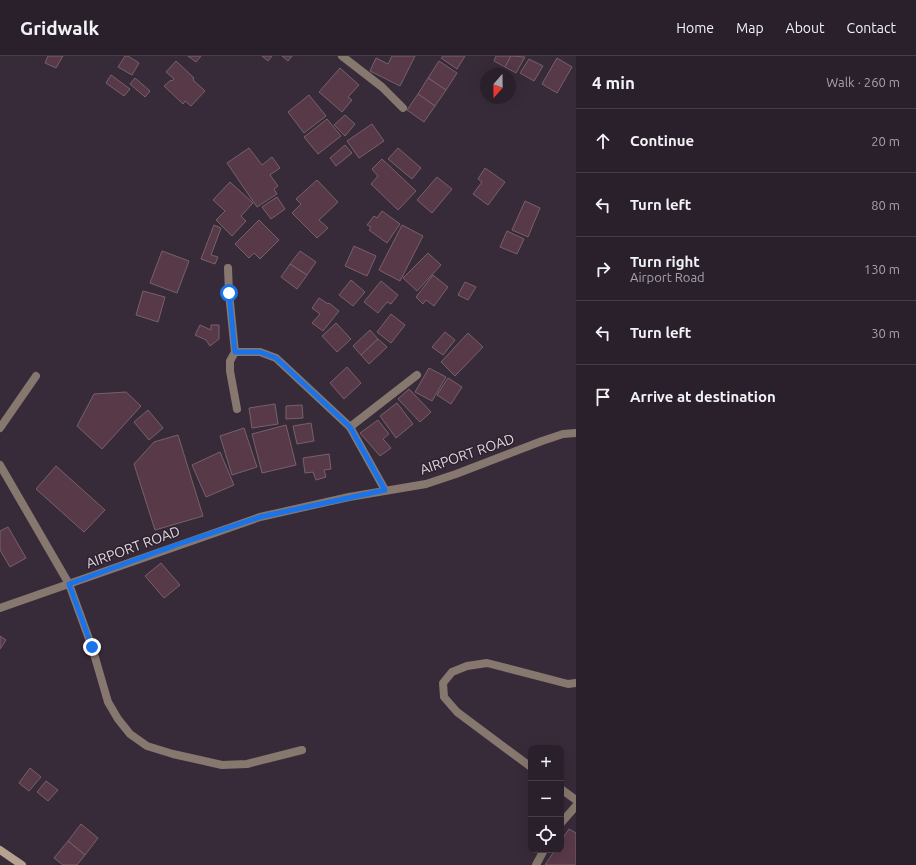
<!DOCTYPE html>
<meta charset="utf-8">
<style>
body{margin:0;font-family:Ubuntu,sans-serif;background:#322833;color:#f1f3f6}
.controls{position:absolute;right:12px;bottom:12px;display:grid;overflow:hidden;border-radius:8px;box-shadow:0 4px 16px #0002}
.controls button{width:36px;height:36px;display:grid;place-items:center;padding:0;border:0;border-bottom:1px solid #463e47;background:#2a202b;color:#f1f3f6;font:20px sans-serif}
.compass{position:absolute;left:480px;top:12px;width:36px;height:36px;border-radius:50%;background:#2a202b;box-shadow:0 4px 16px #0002;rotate:200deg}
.stop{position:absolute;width:12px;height:12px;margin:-9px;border:3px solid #1a73e8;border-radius:50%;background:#fff}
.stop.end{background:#1a73e8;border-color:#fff;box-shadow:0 1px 4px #0008}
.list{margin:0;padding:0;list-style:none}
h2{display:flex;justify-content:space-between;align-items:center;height:52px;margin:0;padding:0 16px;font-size:17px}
h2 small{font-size:13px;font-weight:400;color:#a5a3a9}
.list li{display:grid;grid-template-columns:26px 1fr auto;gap:12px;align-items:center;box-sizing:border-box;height:64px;padding:0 16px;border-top:1px solid #463e47}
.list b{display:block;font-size:15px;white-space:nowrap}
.list p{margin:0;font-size:13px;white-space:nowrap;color:#a5a3a9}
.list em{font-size:13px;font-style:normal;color:#a5a3a9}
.icon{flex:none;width:22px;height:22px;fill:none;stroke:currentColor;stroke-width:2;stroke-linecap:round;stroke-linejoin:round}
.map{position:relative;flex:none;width:576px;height:809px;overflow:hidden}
header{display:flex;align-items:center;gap:24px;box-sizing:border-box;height:56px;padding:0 20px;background:#2a202b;border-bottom:1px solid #463e47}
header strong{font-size:19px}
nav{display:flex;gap:22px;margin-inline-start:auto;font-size:14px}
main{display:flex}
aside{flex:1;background:#2a202b}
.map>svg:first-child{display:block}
</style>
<header>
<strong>Gridwalk</strong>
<nav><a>Home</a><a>Map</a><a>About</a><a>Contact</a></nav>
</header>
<main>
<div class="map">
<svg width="576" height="809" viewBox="0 0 576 809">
<rect width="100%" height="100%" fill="#382b39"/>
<!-- building -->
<g fill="#583948" stroke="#76616b">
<path d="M48,0H63L56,12L45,7Z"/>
<path d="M125,0H128L139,7L132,19L118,11Z"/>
<path d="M188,0H201L196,6Z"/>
<path d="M262,0H272L268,5Z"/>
<path d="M282,0H292L288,5Z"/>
<path d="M392,0H415L400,30L370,15L376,2L388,8Z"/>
<path d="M443,0H465L457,13L441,2Z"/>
<path d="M496,0H511L505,11L494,5Z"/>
<path d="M511,0L525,1L516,17L505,11Z"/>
<path d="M557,2L572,11L557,37L542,28Z"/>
<path d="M529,3L543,10L534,25L520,17Z"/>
<path d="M176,5L194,22L193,24L205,35L191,50L185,45L183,48L164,30L171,24L172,25L174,23L166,16Z"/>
<path d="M439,5L457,17L446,34L428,22Z"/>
<path d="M340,12L359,29L348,41L352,44L342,56L319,36Z"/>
<path d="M111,19L130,33L124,40L106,27Z"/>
<path d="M135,22L150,35L145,41L130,28Z"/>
<path d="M428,22L446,34L435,50L418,38Z"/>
<path d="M418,38L435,50L424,66L407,54Z"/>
<path d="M309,39L326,60L304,77L288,56Z"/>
<path d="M345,59L355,68L345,80L334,69Z"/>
<path d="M327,63L341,80L318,98L304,81Z"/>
<path d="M372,68L384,85L359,102L347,85Z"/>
<path d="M345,89L352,97L336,110L330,102Z"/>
<path d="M249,92L262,109L272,101L280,112L270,119L278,130L274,133L277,138L257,151L227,107Z"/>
<path d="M398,92L421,112L412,123L388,103Z"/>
<path d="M382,103L416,135L398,154L371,128L378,120L372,113Z"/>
<path d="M485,112L505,126L488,149L473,138L482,126L478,123Z"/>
<path d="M437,121L452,133L432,157L417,144Z"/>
<path d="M317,124L338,146L319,164L328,172L317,182L292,157L301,148L296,143Z"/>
<path d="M230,126L253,147L241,160L246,165L232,180L216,164L225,155L213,144Z"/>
<path d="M277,141L285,153L271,163L262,151Z"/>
<path d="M525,145L540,152L528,181L512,174Z"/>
<path d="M382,155L400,168L387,187L369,174L371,171L367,169L374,160L377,162Z"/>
<path d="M259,164L279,184L260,203L254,197L249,202L235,188Z"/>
<path d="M214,169L221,172L211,199L218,201L215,208L201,203Z"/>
<path d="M402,169L423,180L400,225L379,214Z"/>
<path d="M507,175L524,183L517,198L500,191Z"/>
<path d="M354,190L376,200L367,220L345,210Z"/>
<path d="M162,195L189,205L177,237L150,227Z"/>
<path d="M300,195L316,206L307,219L290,208Z"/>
<path d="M428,197L441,209L417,235L403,222Z"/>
<path d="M290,208L307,219L297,233L281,221Z"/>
<path d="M433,219L448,231L434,250L426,244L423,248L416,241Z"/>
<path d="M351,224L365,236L353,250L339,239Z"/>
<path d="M381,225L398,239L391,248L387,246L378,257L364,246Z"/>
<path d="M465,226L476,231L468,244L458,239Z"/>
<path d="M143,235L165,241L158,266L136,259Z"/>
<path d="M319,242L328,248L329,247L339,255L323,275L312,267L320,258L312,252Z"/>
<path d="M391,258L405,269L391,287L377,276Z"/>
<path d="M336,267L351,283L337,296L322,280Z"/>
<path d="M200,269L211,274V269H219V283L210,290L206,284L195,279Z"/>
<path d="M370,274L378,283L361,299L353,290Z"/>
<path d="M445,276L455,284L443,299L432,291Z"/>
<path d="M468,277L483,291L455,320L441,306Z"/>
<path d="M378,283L387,291L369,308L361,299Z"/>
<path d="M347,311L361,327L344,343L330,327Z"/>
<path d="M429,312L446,321L432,345L415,336Z"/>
<path d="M448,322L462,331L451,348L437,339Z"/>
<path d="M409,333L431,356L420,366L398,343Z"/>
<path d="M126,336L141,350L102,393L77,370L94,338Z"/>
<path d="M397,347L413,368L396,382L380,360Z"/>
<path d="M275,348L278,368L252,372L249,352Z"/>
<path d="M302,349L303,362L286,363V350Z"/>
<path d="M148,354L163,372L149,384L134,366Z"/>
<path d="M378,364L389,378L383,383L391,392L380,400L360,377Z"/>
<path d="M311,367L314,385L297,388L293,370Z"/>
<path d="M286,369L296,409L262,417L252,378Z"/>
<path d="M244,372L257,411L232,419L220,380Z"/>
<path d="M178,379L203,460L155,474L134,408L154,386Z"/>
<path d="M220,396L234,429L206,441L192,409Z"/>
<path d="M329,398L331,413L324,414L326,421L316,424L313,416L305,417L303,402Z"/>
<path d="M56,410L105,454L84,476L36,433Z"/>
<path d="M8,471L26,502L10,511L0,494V475Z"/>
<path d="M161,507L180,529L164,542L145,520Z"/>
<path d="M0,580L6,584L0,593Z"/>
<path d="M30,712L41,721L29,735L19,727Z"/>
<path d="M46,725L58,734L48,745L37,736Z"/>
<path d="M81,768L98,782L85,799L68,785Z"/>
<path d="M569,773L576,777V809H545L555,794H561V785Z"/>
<path d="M68,785L85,799L77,809H63L54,802Z"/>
</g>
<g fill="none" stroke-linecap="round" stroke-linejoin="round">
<!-- lane -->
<g stroke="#86786f" stroke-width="8">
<path d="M0,372L36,320"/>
<path d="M0,409L69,528"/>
<path d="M531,711L457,656L444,641L443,627L452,616L467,610L487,607L568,628L576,627"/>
<path d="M561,733L576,744"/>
<path d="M561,767L576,750"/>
<path d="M536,809L544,794"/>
</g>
<!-- street -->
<g stroke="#86786f" stroke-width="8">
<path d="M342,0L382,31L403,52"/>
<path d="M228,212L229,237L235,296L230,305V315L237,353"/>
<path d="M235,296H260L276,302L350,371L385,434"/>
<path d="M350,371L417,319"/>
<path d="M69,528L92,591L108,646L118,663L130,678L147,690L173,698L222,709L247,708L302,694"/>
<path d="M0,552L260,461L349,441L426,428L456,418L542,385L563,378L576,377"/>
</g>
<!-- secondary -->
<path stroke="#b7a191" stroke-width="8" d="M0,794L22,809"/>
</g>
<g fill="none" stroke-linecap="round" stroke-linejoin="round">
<!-- route -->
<path stroke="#1a73e8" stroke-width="5" d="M92,591L69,528L179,488L260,461L385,434L350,371L276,302L260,296H235L229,237"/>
</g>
<g text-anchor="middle" stroke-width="3" stroke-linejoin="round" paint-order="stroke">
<!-- street labels -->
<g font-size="14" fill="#e0d8e1" stroke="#2e222f">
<text transform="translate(467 398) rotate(-19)" y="5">AIRPORT ROAD</text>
<text transform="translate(133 491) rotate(-20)" y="5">AIRPORT ROAD</text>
</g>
</g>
</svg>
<div class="controls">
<button>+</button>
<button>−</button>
<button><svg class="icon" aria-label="locate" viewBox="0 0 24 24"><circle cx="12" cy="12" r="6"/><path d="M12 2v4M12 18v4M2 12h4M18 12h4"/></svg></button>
</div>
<svg class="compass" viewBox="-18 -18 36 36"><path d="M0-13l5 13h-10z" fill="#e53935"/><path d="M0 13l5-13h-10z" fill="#a5a3a9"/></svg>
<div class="stop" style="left:229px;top:237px"></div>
<div class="stop end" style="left:92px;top:591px"></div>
</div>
<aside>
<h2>4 min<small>Walk · 260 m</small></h2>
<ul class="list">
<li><svg class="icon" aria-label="ahead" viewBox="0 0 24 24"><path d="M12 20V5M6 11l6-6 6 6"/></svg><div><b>Continue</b></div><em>20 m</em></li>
<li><svg class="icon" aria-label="left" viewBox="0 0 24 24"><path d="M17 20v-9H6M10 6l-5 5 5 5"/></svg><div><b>Turn left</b></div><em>80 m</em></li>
<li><svg class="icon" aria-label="right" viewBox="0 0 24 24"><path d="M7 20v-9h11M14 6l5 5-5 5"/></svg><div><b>Turn right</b><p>Airport Road</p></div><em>130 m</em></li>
<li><svg class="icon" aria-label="left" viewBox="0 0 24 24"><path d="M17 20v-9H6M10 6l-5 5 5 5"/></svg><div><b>Turn left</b></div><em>30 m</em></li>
<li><svg class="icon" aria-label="arrive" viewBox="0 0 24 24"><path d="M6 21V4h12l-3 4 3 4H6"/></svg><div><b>Arrive at destination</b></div></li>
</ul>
</aside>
</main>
